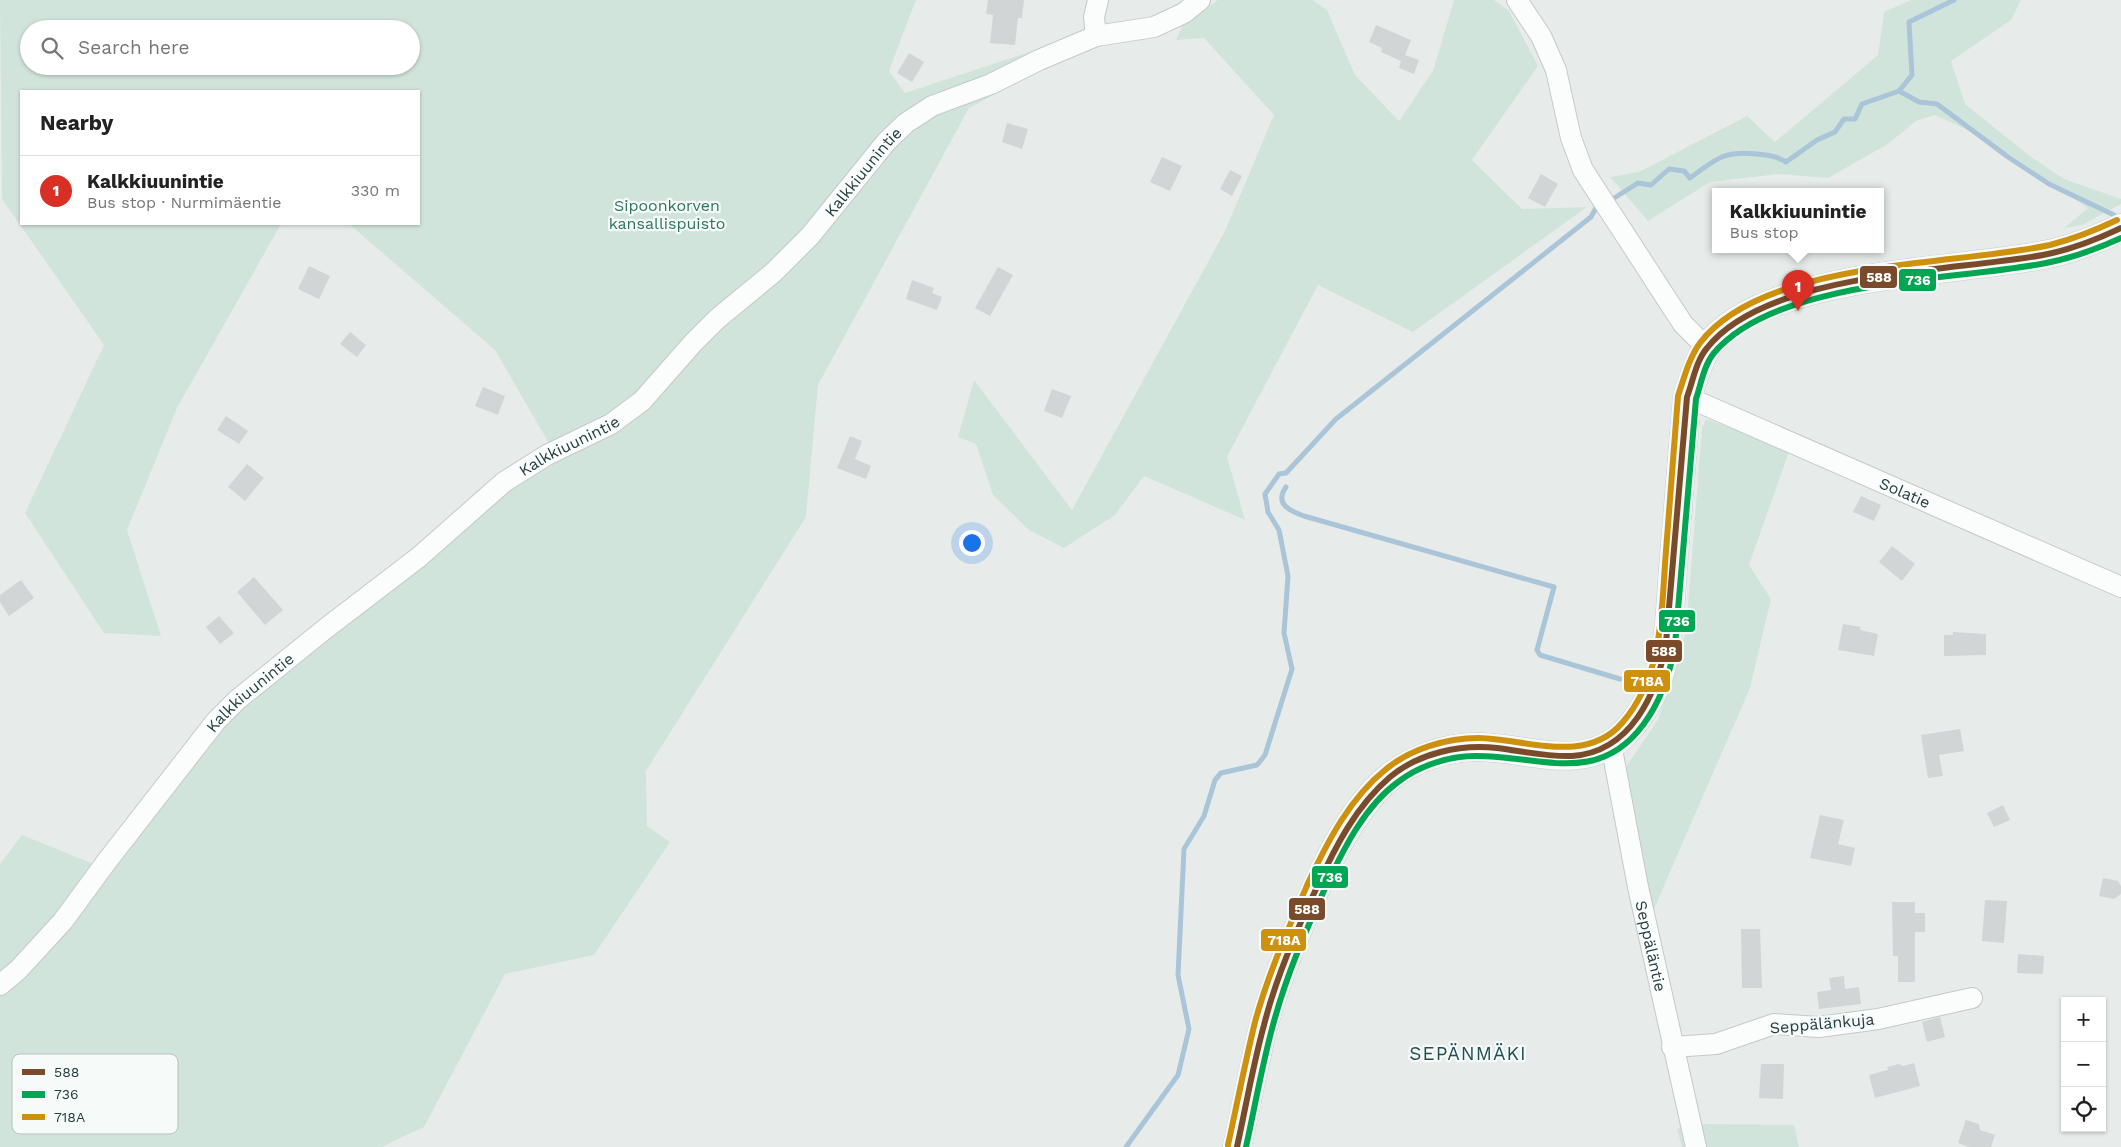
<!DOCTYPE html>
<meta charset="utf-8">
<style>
body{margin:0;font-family:"Work Sans",sans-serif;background:#f2f2f2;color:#222}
.controls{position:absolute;right:15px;bottom:15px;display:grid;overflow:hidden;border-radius:0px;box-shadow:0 1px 4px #0004}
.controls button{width:45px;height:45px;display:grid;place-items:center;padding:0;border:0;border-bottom:1px solid #e0e0e0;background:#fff;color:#222;font:25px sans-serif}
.you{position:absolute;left:971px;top:542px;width:18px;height:18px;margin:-12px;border:4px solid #fff;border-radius:50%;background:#1a73e8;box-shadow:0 0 0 8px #1a73e833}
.badge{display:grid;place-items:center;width:32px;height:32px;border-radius:50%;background:#d93025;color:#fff;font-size:16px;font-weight:700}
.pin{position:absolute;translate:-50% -41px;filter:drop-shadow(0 1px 2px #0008)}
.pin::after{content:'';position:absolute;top:26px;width:18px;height:15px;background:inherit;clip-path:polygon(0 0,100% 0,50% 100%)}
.popup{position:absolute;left:1712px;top:188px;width:172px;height:65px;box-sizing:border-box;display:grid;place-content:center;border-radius:0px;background:#fff;filter:drop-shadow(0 1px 4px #0005);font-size:16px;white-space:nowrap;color:#767676}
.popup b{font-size:19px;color:#222}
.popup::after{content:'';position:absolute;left:50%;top:100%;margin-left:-10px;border:10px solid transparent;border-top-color:#fff}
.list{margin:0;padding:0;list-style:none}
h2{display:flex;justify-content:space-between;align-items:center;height:65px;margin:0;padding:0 20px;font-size:21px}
h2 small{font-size:16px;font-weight:400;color:#767676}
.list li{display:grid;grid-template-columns:32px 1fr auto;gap:15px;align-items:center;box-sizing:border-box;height:70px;padding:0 20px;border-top:1px solid #e0e0e0}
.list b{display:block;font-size:19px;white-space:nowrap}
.list p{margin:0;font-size:16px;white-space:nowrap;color:#767676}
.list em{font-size:16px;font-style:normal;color:#767676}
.icon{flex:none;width:28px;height:28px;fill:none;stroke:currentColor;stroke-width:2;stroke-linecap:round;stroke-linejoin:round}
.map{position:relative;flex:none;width:2121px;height:1147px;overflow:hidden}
.search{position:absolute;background:#fff;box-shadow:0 1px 4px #0004;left:20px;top:20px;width:400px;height:55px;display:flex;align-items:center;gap:12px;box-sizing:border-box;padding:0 18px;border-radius:28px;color:#767676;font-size:19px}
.panel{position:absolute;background:#fff;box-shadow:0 1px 4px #0004;left:20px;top:90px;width:400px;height:135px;border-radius:0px}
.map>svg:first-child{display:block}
</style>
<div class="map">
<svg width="2121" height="1147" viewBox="0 0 2121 1147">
<rect width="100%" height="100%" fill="#e7eceb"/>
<!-- green -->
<g fill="#d1e4dc" fill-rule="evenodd">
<path d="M0,0H916L889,71L905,93L1069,39L1078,49L969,108L818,385L806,517L646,771L647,826L670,842L594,955L505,974L424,1127L381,1147H0V864L22,835L101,867L235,698L551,447L495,350L349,224H419V91H21V224H281L177,408L127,530L161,636L104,633L25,513L104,345L2,199ZM29,29H411V66H29Z"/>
<path d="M1218,0H1313L1327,10L1355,75L1399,121L1433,71L1454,0H1494L1509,11L1538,66L1472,160L1522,209L1587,207L1413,332L1318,285L1227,457L1245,520L1144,476L1115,515L1064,548L1029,530L993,495L976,444L958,437L974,380L1072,510L1225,231L1274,115L1204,38L1176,40L1184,22Z"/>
<path d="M1911,0H2021L2011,20L1951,61L1965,104L2031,157L2064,179L2121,199V204L2082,225L2064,228L2088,208L1978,135L1935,115L1916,121L1888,144L1828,178L1779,174L1710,182L1648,221L1610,177L1639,172L1747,116L1775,142L1878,55L1884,12Z"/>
<path d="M1706,419L1790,449L1749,565L1771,599L1750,688L1650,918L1625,768L1658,720L1686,631L1702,428Z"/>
<path d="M1695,1124L1794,1125L1799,1147H1682L1677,1129Z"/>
</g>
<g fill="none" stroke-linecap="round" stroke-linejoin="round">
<!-- stream -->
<g stroke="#aac4d8" stroke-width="5">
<path d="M1899,91L1919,102L1937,104L2008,157L2049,184L2114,215"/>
<path d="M1611,200L1638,183L1651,185L1669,169L1684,171L1690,178C1716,159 1724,150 1757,154C1768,155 1776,156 1786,162L1817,140L1835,132L1844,119H1855L1862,104L1899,91L1912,75L1909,22L1954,0"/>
<path d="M1286,487C1274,504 1290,511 1304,516L1554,587L1537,650L1540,655L1620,679"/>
<path d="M1126,1147L1178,1075L1189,1029L1178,975L1184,849L1204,816L1215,780L1221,773L1257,765L1265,755L1292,669L1284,633L1288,576L1279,530L1268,512L1265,494L1279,474L1286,473L1336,419L1591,217L1596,208"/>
</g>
</g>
<!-- building -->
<g fill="#d1d5d5">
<path d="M988,0H1024L1022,18H1018L1015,45L990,43L993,15L986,14Z"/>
<path d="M1376,25L1411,40L1405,55L1419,60L1414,74L1399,68L1401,61L1381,52L1382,48L1369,42Z"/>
<path d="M909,53L924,62L912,82L897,73Z"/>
<path d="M1007,123L1028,129L1022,149L1002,142Z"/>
<path d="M1162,157L1182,166L1170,191L1150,182Z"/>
<path d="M1230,170L1242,176L1232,196L1220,189Z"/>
<path d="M1541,174L1558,184L1545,207L1528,198Z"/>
<path d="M309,266L330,276L319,299L298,289Z"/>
<path d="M998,267L1013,275L990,316L975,308Z"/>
<path d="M912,280L934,288L932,293L942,297L937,310L906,299Z"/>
<path d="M350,332L366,345L357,357L340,344Z"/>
<path d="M483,387L505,396L498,415L475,406Z"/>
<path d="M1052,389L1071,396L1062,418L1044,411Z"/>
<path d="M226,416L248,431L239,444L217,430Z"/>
<path d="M850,436L862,441L855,459L871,466L866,479L837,468Z"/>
<path d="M247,464L264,478L245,501L228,487Z"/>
<path d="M1861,496L1881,505L1874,521L1853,512Z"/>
<path d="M1892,546L1915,564L1902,581L1879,562Z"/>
<path d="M254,577L283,610L265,625L237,592Z"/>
<path d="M21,580L34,598L9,616L0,602V595Z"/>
<path d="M219,616L234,633L220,644L206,627Z"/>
<path d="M1843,624L1861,627L1860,630L1878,634L1874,656L1838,650Z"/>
<path d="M1953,632L1986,634V655L1944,656V635H1953Z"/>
<path d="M1960,729L1964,751L1939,755L1943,776L1928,778L1921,735Z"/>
<path d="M2003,805L2010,820L1994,827L1987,813Z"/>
<path d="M1820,815L1844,820L1838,844L1855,848L1851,866L1810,858Z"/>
<path d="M2103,878L2118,881L2121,886V894L2114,899L2099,896Z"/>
<path d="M1985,900L2007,901L2004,943L1982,941Z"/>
<path d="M1892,902H1915V913H1925V932H1915V982H1898V956H1893Z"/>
<path d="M1741,929H1760L1762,988H1742Z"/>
<path d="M2018,954L2044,956L2043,974L2017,973Z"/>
<path d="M1844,976L1845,989L1859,987L1861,1004L1819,1009L1817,992L1831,990L1829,978Z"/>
<path d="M1940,1017L1945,1037L1927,1042L1922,1022Z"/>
<path d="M1914,1063L1920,1086L1875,1098L1869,1075L1888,1070L1887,1067L1899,1064L1903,1066Z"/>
<path d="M1761,1064H1784L1783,1099L1759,1098Z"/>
<path d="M1966,1120L1979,1124L1980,1130L1995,1135L1991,1147H1969L1958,1143Z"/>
</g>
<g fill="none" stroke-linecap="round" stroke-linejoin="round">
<defs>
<g id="street">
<path d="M1517,0L1541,36L1556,70L1571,138L1583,170L1683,324L1707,348"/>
<path d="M1096,36L1094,17L1098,0"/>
<path id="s1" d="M1687,397L2121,587"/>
<path id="s2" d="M1611,744L1638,887L1696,1147"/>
<path id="s3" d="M0,985L18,970L63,921L107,861L216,721L237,700L325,629L419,557L504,482L547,455L611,424L642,401L693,343L717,319L774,272L810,236L887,141L906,123L932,106L991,84L1039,60L1096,36L1154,27L1184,13L1200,0"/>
<path d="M1672,1047L1716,1044L1774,1024L1819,1027L1878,1019L1972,998"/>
</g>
<path id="secondary" d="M1237,1147C1246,1106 1254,1065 1264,1024C1277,977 1296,932 1316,888C1333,850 1358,802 1391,776C1414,759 1446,747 1476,747C1525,746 1583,775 1625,733C1637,720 1649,702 1655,687C1670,650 1670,607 1673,568C1678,511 1682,454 1687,397C1693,381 1697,363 1707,348C1760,273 1957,272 2043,255C2070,250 2096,240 2121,228"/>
</defs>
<!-- street casing -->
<use href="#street" stroke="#c4c9c8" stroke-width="22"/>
<!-- secondary casing -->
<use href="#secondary" stroke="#c4caca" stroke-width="29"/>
<!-- street -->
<use href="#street" stroke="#fbfcfc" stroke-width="20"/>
<!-- secondary -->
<use href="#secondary" stroke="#fbfcfc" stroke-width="28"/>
<defs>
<path id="bus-1" d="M1237,1147C1246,1106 1253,1065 1264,1025C1276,977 1296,931 1317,887C1335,847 1356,806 1390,777C1419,753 1460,744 1497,748C1522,751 1547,757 1572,756C1631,752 1657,694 1666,643L1687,397C1693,381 1696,361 1707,348C1767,272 1951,272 2043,255C2070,250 2096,240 2121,228"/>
<path id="bus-2" d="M1246,1147C1255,1106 1262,1065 1273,1025C1286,976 1306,930 1327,884C1344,848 1365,806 1398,782C1419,766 1448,756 1475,756C1538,755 1597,787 1643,725C1661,701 1670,674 1675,645L1696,399C1701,384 1704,365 1714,353C1776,279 1955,281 2046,263C2072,258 2097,249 2121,238"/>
<path id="bus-3" d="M1228,1145C1237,1104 1245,1063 1255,1022C1268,974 1289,927 1309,881C1328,841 1350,798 1385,770C1410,749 1446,738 1479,738C1525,739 1586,765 1622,723C1664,675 1661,611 1666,551C1670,499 1674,447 1678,396C1684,378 1689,358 1700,343C1763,260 1954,266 2050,245C2073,239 2096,230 2117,220"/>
</defs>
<!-- bus-1 casing -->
<use href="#bus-1" stroke="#f6faf9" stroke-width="10"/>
<!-- bus-2 casing -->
<use href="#bus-2" stroke="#f6faf9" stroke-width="10"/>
<!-- bus-3 casing -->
<use href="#bus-3" stroke="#f6faf9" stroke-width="10"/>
<!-- bus-1 -->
<use href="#bus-1" stroke="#7a4b2a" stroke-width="6"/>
<!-- bus-2 -->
<use href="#bus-2" stroke="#00a651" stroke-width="6"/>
<!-- bus-3 -->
<use href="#bus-3" stroke="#cd910d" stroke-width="6"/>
</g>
<g text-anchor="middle" stroke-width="4.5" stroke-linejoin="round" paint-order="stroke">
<!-- street labels -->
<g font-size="16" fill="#253e3f" stroke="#f6faf9">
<text dy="6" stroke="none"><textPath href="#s3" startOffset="1196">Kalkkiuunintie</textPath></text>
<text dy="6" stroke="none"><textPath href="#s3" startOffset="791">Kalkkiuunintie</textPath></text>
<text dy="6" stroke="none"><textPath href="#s1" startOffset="238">Solatie</textPath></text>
<text dy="6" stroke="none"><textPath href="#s3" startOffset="386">Kalkkiuunintie</textPath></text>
<text dy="6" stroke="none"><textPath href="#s2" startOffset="206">Seppäläntie</textPath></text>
<text transform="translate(1822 1023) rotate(-5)" y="6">Seppälänkuja</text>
</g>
<!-- park labels -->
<g font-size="16" fill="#30745f" stroke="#f6faf9">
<text x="667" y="211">Sipoonkorven<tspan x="667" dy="18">kansallispuisto</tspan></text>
</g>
<!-- quarter labels -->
<g font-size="19" letter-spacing="1" fill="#214e51" stroke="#f6faf9">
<text x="1468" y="1060">SEPÄNMÄKI</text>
</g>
</g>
<!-- legend -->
<rect x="12" y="1054" width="166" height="80" rx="8" fill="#f6faf9" stroke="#b7c2c1" stroke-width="1"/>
<rect x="22" y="1069" width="23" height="6" fill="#7a4b2a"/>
<rect x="22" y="1091" width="23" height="7" fill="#00a651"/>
<rect x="22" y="1114" width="23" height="6" fill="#cd910d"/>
<g font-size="14" fill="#253e3f">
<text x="54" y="1077">588</text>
<text x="54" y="1099">736</text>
<text x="54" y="1122">718A</text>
</g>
<g stroke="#f6faf9" stroke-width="2">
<rect x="1859" y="265" width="39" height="24" rx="5" fill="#7a4b2a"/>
<rect x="1898" y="268" width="39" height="24" rx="5" fill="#00a651"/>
<rect x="1658" y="609" width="38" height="24" rx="5" fill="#00a651"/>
<rect x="1645" y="639" width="38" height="24" rx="5" fill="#7a4b2a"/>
<rect x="1623" y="669" width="48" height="24" rx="5" fill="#cd910d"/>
<rect x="1311" y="865" width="38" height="24" rx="5" fill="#00a651"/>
<rect x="1288" y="897" width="38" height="24" rx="5" fill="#7a4b2a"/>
<rect x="1260" y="928" width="47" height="24" rx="5" fill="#cd910d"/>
</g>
<g font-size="14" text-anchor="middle" font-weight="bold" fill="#fff">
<text x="1879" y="282">588</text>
<text x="1918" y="285">736</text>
<text x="1677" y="626">736</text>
<text x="1664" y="656">588</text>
<text x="1647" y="686">718A</text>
<text x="1330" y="882">736</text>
<text x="1307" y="914">588</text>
<text x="1284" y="945">718A</text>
</g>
</svg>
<div class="controls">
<button>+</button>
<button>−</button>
<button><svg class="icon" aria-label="locate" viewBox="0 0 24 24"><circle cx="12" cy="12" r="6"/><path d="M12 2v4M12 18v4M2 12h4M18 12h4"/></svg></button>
</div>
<div class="you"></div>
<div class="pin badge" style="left:1798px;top:311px">1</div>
<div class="popup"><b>Kalkkiuunintie</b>Bus stop</div>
<div class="search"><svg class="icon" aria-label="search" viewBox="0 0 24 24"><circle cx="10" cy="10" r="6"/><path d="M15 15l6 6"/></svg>Search here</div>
<section class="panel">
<h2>Nearby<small></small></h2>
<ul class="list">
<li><span class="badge">1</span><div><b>Kalkkiuunintie</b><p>Bus stop · Nurmimäentie</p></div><em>330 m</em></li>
</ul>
</section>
</div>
